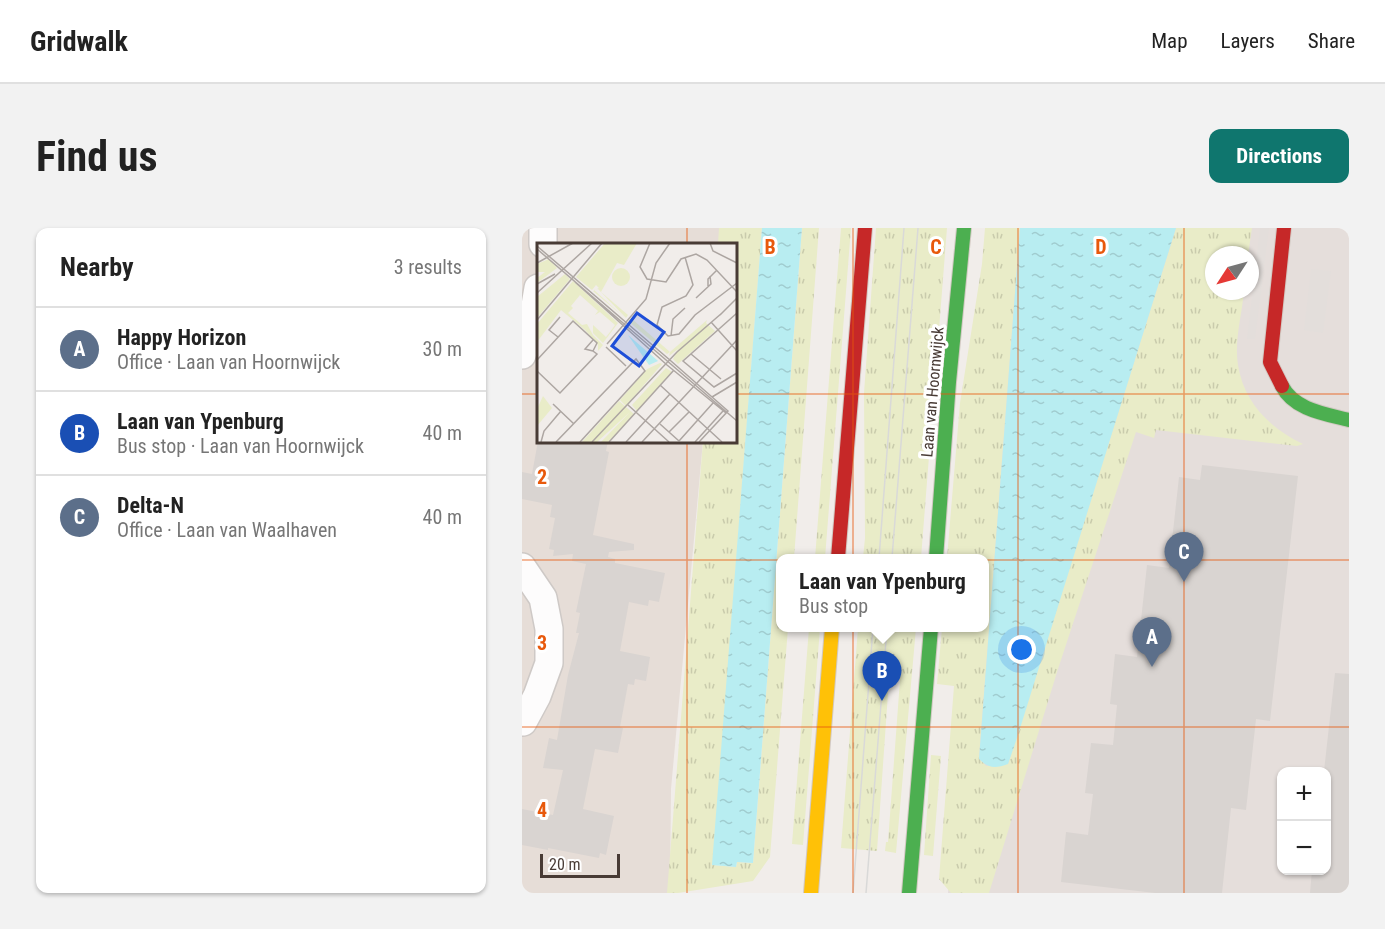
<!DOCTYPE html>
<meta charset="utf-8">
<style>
body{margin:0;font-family:"Roboto Condensed",sans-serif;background:#f2f2f2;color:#222}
.controls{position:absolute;right:18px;bottom:18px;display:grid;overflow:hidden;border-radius:12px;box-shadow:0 2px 4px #0004}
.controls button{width:54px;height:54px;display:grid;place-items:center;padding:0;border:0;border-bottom:2px solid #e0e0e0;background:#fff;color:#222;font:30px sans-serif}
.compass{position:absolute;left:683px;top:18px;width:54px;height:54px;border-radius:50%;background:#fff;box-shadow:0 2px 4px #0004;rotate:234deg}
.scale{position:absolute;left:18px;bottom:15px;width:80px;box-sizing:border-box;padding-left:6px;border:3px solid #483b35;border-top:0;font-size:16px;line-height:21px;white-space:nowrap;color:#483b35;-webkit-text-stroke:4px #fff;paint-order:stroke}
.you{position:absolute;left:500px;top:422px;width:21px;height:21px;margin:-15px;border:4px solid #fff;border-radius:50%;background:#1a73e8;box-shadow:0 0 0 9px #1a73e833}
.badge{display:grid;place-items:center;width:39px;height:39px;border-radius:50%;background:#0f766e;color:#fff;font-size:20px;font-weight:700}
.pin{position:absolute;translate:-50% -50px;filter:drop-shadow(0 2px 3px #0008)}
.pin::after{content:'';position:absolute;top:32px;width:21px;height:18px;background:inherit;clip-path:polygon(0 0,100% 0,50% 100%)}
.popup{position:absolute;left:254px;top:326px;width:213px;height:78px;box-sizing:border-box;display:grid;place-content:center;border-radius:12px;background:#fff;filter:drop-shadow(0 2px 4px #0005);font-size:20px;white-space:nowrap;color:#767676}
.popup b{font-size:22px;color:#222}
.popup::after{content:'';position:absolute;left:50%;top:100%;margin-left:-12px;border:12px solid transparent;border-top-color:#fff}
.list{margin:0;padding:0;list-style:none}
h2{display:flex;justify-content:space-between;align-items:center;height:78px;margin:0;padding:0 24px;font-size:26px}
h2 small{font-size:20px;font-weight:400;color:#767676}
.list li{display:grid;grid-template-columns:39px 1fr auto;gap:18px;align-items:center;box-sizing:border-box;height:84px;padding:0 24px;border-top:2px solid #e0e0e0}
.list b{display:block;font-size:22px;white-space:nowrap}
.list p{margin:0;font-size:20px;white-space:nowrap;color:#767676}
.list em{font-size:20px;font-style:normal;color:#767676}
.map{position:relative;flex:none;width:827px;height:665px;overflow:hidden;border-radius:12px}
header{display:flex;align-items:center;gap:36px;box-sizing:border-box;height:84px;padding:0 30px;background:#fff;border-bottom:2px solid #e0e0e0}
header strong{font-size:28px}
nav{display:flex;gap:33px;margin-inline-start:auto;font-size:21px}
.intro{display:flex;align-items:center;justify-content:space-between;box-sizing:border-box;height:144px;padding:0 36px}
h1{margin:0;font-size:42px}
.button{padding:15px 27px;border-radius:12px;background:#0f766e;color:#fff;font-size:21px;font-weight:700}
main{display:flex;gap:36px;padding:0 36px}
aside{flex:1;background:#fff;border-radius:12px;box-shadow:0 2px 4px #0004}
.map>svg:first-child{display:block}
</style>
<header>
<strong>Gridwalk</strong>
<nav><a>Map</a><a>Layers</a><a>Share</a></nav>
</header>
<div class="intro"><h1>Find us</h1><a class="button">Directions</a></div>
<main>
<aside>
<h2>Nearby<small>3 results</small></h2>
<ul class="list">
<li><span class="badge" style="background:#5c6f8a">A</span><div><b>Happy Horizon</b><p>Office · Laan van Hoornwijck</p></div><em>30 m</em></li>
<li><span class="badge" style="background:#1a4fb4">B</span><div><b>Laan van Ypenburg</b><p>Bus stop · Laan van Hoornwijck</p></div><em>40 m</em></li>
<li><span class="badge" style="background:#5c6f8a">C</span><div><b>Delta-N</b><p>Office · Laan van Waalhaven</p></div><em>40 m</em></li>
</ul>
</aside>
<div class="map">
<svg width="827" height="665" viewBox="0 0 827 665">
<defs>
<pattern id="grass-tufts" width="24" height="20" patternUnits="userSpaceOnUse" patternTransform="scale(1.5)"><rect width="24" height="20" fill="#e9ecc8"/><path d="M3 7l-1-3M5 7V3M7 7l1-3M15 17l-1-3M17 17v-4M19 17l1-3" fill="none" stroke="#c9cbac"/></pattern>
<pattern id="water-ripples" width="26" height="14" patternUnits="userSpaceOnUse" patternTransform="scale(1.5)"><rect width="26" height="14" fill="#b8edf1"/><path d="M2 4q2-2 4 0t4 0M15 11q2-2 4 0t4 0" fill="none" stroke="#a0cccf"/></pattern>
</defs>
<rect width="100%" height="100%" fill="#f1edea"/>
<!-- residential -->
<path fill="#e6ddd7" d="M0,0H201L200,16H16V213H181L149,561L148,665H0Z"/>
<!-- industrial -->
<path fill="#e5dedb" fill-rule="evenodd" d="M480,0H827V665H426L448,400H462V330ZM692,27H728V63H692ZM760,544H804V642H760Z"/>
<!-- grass -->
<g fill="url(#grass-tufts)">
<path d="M197,0H240L191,637L214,639L215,634L231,635L280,0H297L272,330H258V400H266L248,629L231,653L156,665H145L181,213H213V16H196Z"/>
<path d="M319,0H329L303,330H293Z"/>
<path d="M354,0H425L399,330H341L343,310L342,165Z"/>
<path d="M463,0H498L457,530L464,538L486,536L654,0H730L726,27H692V63H722C720,86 712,114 716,137C722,175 748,200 781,216L775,218L634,202L632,210L614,204L536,441L467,665H429L417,651L432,458L415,456L420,400H462V330H425L438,175L460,36Z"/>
<path d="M287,400H298L281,617L270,616Z"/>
<path d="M336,400H394L374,625L363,623L364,614H366L378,452L367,451L355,623L319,620Z"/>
<path d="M409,527L419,528L411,628L402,627Z"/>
</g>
<!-- parking -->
<g fill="#e3dedb">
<path d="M738,0H747L733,111H725Z"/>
<path d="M789,41L809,43L801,105L782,102Z"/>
</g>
<!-- water -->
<g fill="url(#water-ripples)">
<path d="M240,0H280L231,635L215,634L214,639L190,637Z"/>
<path d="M498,0H654L495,510L486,536C473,541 466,540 457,531Z"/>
</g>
<!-- building -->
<g fill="#d9d4d1">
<path d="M16,213H86L84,223L87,224L71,307L112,316V322L87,324L86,329L93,331V335L143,345L137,374L127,372L126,378L107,374L98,423L128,429L124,453L113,451L112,457L106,456L98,499L101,500L96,525L73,521L61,581L92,588L84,627L78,625L77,630L26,620V622L0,617V581L31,587L41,542L21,540L27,510L35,512L46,447L57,405H54L58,385L54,384L64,336L50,333L51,326L31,328L32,322L27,321L33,290L28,289L30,277L0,271V244L10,246Z"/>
<path d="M680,237L776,248L748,493L734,491L724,582L709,580L700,665H633L539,654L544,604L566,607L571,566L563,565L569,515L591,517L595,477L588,476L593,426L615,429L625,337L647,340L657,249L678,252Z"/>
<path d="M813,445L827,446V665H788L790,642H804V543H802Z"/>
</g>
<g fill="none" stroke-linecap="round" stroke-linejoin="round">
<defs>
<g id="street">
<path d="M21,16V0"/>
<path d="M0,127L9,101L16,60"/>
<path d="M0,339L21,370L27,401V435L15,468L1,494"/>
</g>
<g id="fast">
<path d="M760,158C772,182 804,186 827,192"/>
<path d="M414,330L427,154L442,0"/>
<path d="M387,665L409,400"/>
</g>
<path id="slow" d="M289,665L310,400"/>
<g id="jam">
<path d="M760,158L748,134L762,0"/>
<path d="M316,330L343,0"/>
</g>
</defs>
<!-- street casing -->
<use href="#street" stroke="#cec9c6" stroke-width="30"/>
<!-- fast casing -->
<use href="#fast" stroke="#d2c9c2" stroke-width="16"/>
<!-- slow casing -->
<use href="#slow" stroke="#d2c9c2" stroke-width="16"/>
<!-- jam casing -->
<use href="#jam" stroke="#d2c9c2" stroke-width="16"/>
<!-- street -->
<use href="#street" stroke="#fdfcfc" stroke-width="27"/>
<!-- fast -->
<use href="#fast" stroke="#4caf50" stroke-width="14"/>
<!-- slow -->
<use href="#slow" stroke="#ffc107" stroke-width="14"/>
<!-- jam -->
<use href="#jam" stroke="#c62828" stroke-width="14"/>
<!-- tram -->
<g stroke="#d9d9d8" stroke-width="1.5">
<path d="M357,330L382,0"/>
<path d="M370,330L396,0"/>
<path d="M331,665L351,400"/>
<path d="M344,665L365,400"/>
</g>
</g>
<!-- grid -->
<path fill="none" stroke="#e8590c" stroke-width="1.5" stroke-opacity="0.55" d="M165,0V16M331,0V665M496,0V665M662,0V665M0,166H16M213,166H827M165,213V665M0,332H827M0,499H827"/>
<g text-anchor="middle" stroke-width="6" stroke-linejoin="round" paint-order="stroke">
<!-- street labels -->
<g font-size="16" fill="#483b35" stroke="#fff">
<text transform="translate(410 164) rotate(-85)" y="6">Laan van Hoornwijck</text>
</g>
</g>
<!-- overview -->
<g transform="translate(15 15)">
<rect width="200" height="200" fill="#f1edea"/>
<path d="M68,0H100L87,22L80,20L64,49L91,72L89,75L61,46L57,47L88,75L56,48L62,45L59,42L55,47L39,34ZM12,16L20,25L0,40V35L8,29H0V21ZM28,31L33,36L0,75V54ZM36,38L81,80L66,100L56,90V82L69,94L73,89L64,82L73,89L78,82L63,69L58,72L61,68L43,52L34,63L36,65L31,70L45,82L50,81L56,92L66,102L61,108V102L48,87L24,67L0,99V81ZM102,67L95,76L133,109L170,77L169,80L178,88L141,121L136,116L141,106L132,113L133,109L130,111L91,78ZM123,120L125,121L89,163L83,157L110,126ZM129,125L135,129L100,168L95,162ZM6,153L15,165L0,183L1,164ZM82,158L97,171L71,199H64L93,169L60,199H45Z" fill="#e9ecc8"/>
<path d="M75 34a9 9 0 1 1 18 0a9 9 0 1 1-18 0Z" fill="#e9ecc8"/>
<path d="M91,92L120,117L121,118L112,122Z" fill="#b8edf1"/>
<path fill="none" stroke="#ada6a2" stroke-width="1.5" d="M113,0L103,24L110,36L129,39L144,16L159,11L170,17L200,49M173,0L176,8L200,20M0,3L134,118M0,6L200,178M148,14L156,42L149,53L125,64L120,82L131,93L142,91L158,72L200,40M0,20L36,0M38,39L130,122M0,41L18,31M171,43V36L180,27M0,50L55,0M159,55L174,41L173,33M200,70L146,118L177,144L200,130M183,72L200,55M0,77L65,0M174,79L200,108M134,93L136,76L148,65M21,94L12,87L23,74M70,101L109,56L119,20L133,0M69,104L89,123M56,108L48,106L56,97M154,111L184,136M0,117L36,78L60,100L56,108L60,111L23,150L0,128M134,118L191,168L162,199M130,122L189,170M123,142L185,199M175,154L200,139M16,161L37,181M91,162L132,199M123,181L142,198M132,189L152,169M142,198L176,160M4,199L7,188L24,168M19,199L99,116L108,128L43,199M55,199L140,109L185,70M72,199L137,127M89,199L133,151M105,199L200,97M158,199L186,168"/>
<path fill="#1d4ed8" fill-opacity="0.15" stroke="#1d4ed8" stroke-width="3" d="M100,70L127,89L102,123L75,103Z"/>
<rect width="200" height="200" fill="none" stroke="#483b35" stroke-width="3"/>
</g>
<g font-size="20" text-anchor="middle" font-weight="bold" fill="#e8590c" stroke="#fff" stroke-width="6" stroke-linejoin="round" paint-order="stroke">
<text x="248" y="26">B</text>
<text x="414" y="26">C</text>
<text x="579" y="26">D</text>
<text x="20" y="256">2</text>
<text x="20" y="422">3</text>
<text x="20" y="589">4</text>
</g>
</svg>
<div class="controls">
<button>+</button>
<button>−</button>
</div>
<svg class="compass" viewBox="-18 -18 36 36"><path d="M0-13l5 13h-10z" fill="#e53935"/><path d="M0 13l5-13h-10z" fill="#767676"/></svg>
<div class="scale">20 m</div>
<div class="you"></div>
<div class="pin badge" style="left:630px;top:439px;background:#5c6f8a">A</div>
<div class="pin badge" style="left:360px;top:473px;background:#1a4fb4">B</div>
<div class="popup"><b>Laan van Ypenburg</b>Bus stop</div>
<div class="pin badge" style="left:662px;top:354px;background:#5c6f8a">C</div>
</div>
</main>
